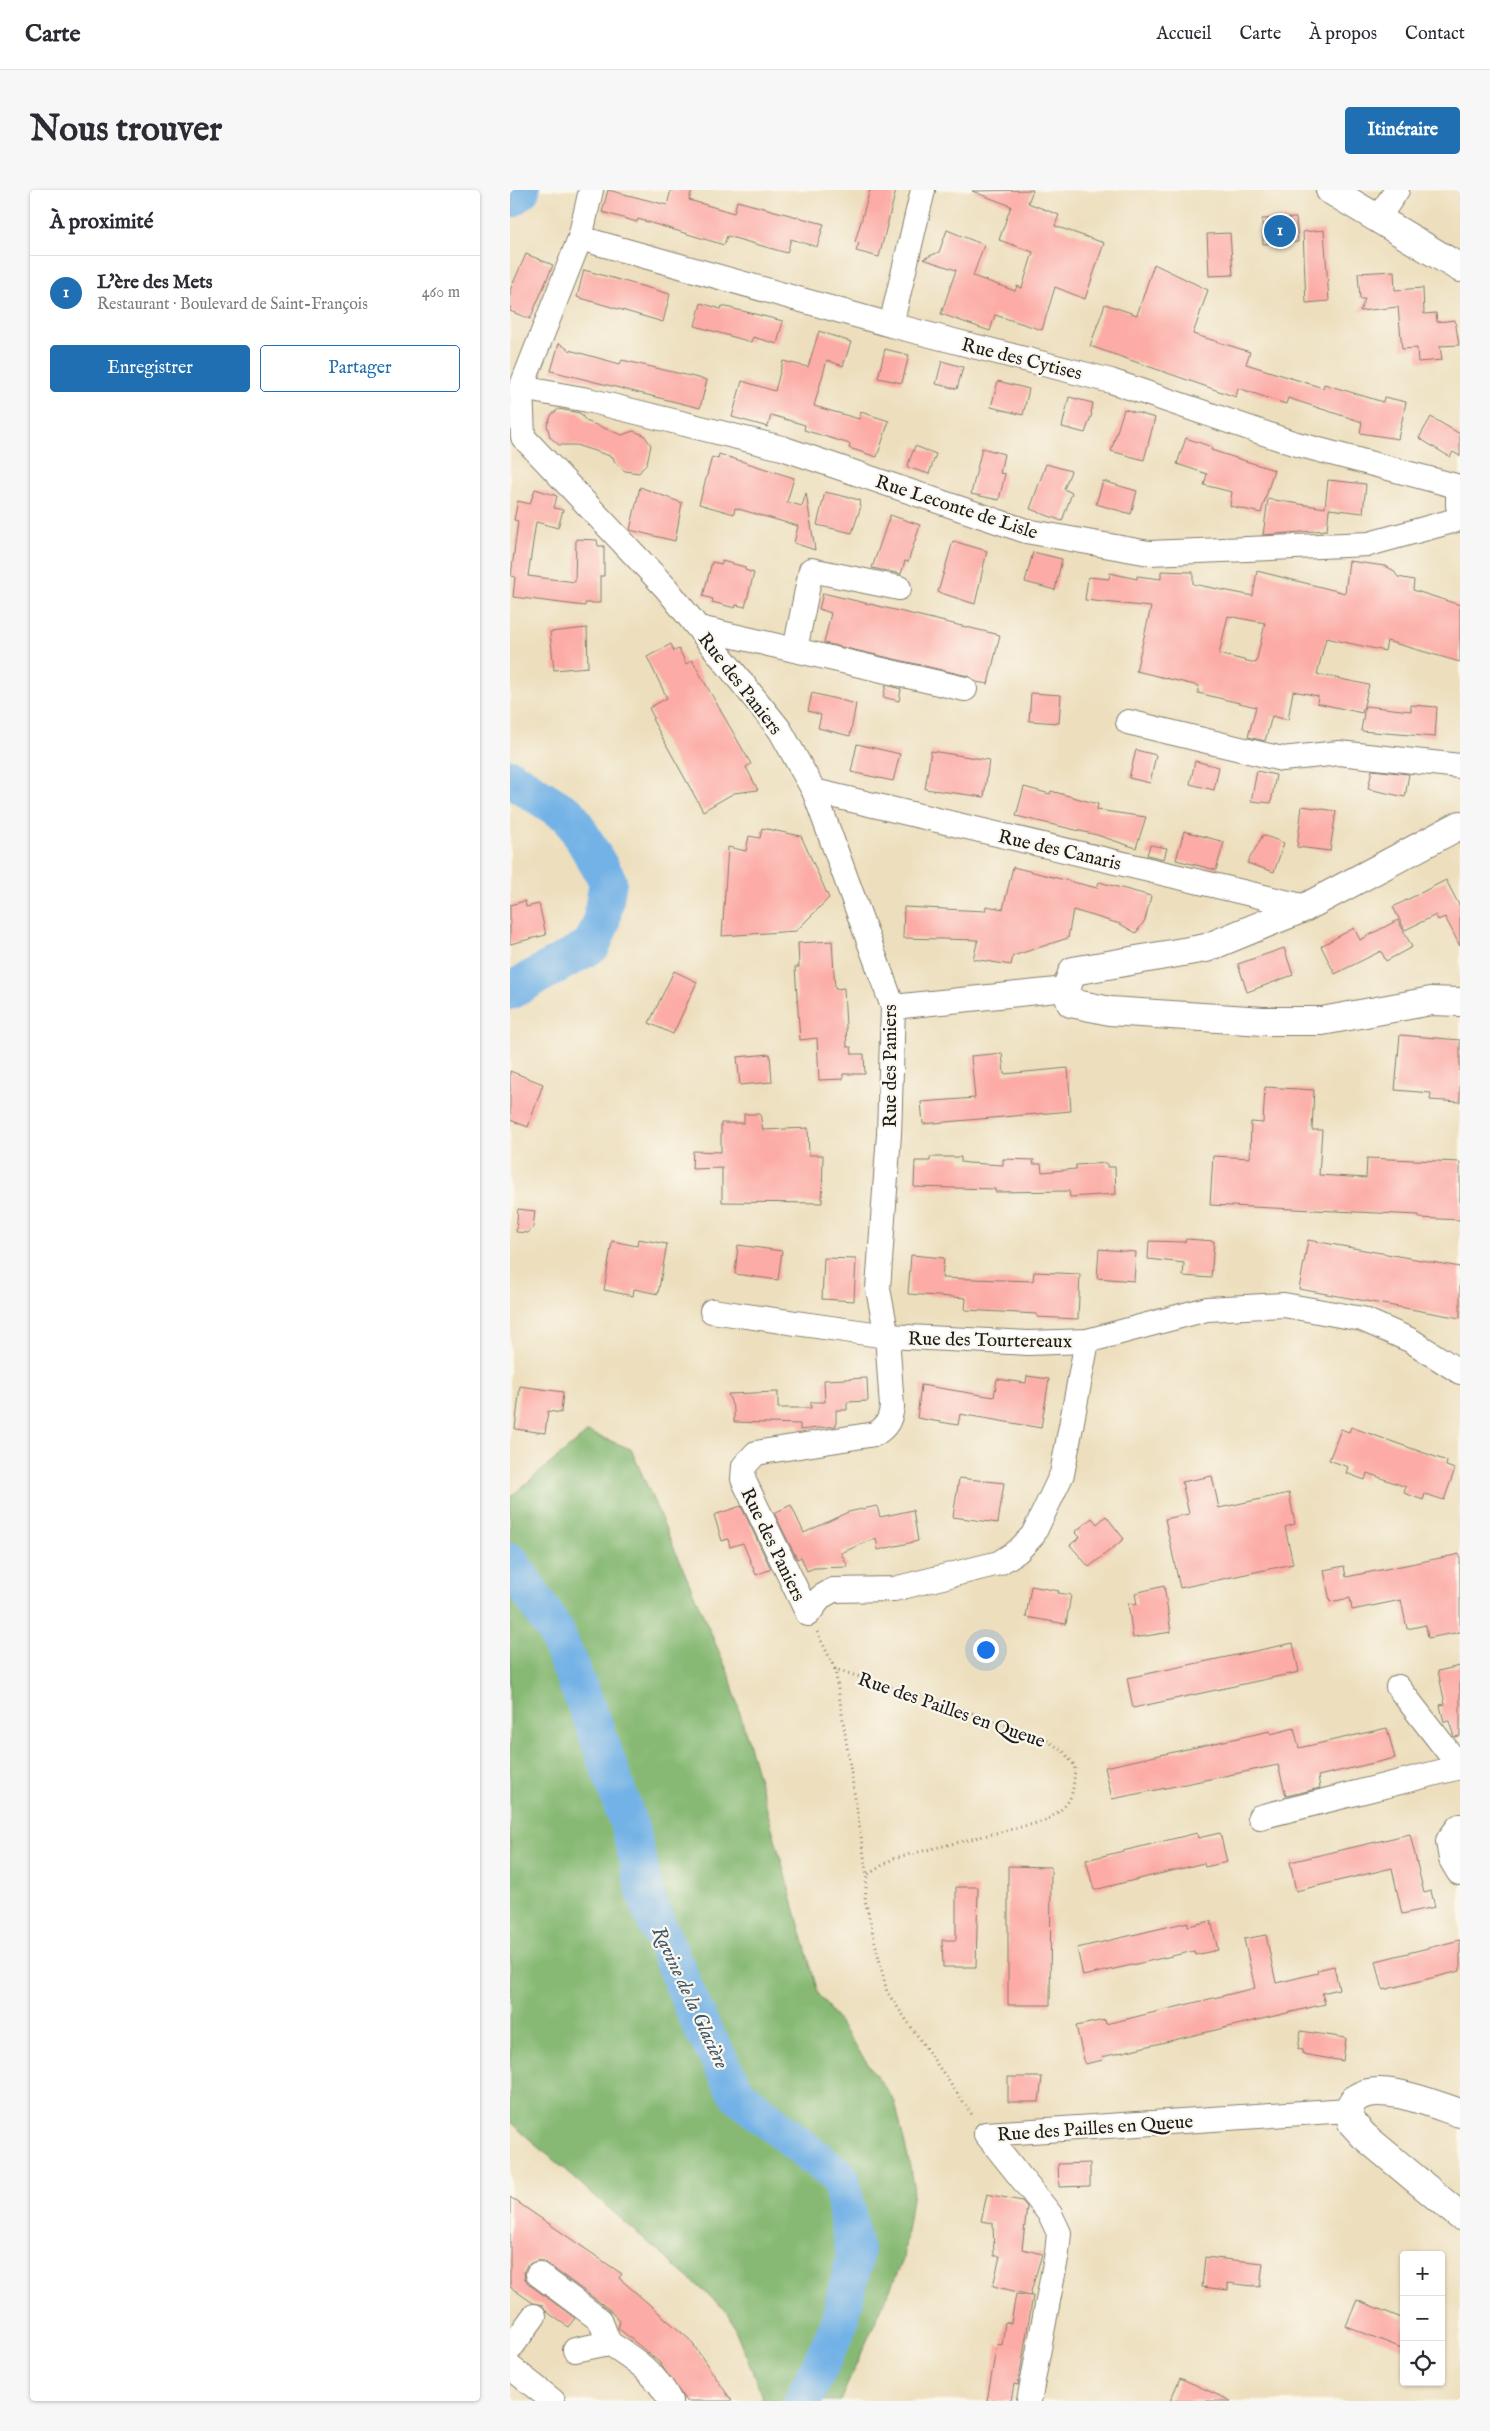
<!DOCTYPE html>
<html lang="fr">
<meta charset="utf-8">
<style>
body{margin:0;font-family:"IM FELL English",serif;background:#f7f7f7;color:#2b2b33}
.controls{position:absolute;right:15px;bottom:15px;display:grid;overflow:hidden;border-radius:5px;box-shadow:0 1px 4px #0004}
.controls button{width:45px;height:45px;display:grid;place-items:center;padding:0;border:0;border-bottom:1px solid #e1e1e2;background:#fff;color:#2b2b33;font:25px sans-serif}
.you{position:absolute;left:475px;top:1459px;width:18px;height:18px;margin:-12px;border:4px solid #fff;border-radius:50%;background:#1a73e8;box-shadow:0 0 0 8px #1a73e833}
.badge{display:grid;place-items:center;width:32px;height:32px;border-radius:50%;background:#1f6fb2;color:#fff;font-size:16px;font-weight:700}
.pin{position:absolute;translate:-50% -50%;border:2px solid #fff;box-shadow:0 1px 5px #0006}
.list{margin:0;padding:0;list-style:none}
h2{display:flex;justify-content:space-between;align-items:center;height:65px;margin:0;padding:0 20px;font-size:21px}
h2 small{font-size:16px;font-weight:400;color:#7c7c81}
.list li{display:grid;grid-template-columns:32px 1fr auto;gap:15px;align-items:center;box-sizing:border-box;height:75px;padding:0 20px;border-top:1px solid #e1e1e2}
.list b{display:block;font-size:19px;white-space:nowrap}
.list p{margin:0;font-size:16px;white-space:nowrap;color:#7c7c81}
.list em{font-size:16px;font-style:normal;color:#7c7c81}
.actions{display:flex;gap:10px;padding:15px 20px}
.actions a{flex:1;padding:11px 0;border:1px solid #1f6fb2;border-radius:5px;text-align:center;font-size:18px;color:#1f6fb2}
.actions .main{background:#1f6fb2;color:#fff}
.icon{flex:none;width:28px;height:28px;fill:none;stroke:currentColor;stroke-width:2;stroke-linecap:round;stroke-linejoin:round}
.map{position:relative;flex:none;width:950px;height:2211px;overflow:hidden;border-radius:5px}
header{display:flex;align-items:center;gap:30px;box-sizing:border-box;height:70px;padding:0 25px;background:#fff;border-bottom:1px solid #e1e1e2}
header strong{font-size:24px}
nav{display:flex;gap:28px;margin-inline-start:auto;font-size:18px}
.intro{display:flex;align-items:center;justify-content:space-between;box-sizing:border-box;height:120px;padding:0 30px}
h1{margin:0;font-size:35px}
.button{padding:12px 22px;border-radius:5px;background:#1f6fb2;color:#fff;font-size:18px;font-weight:700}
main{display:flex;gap:30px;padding:0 30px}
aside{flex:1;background:#fff;border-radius:5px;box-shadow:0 1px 4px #0004}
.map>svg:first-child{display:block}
</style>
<header>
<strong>Carte</strong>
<nav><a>Accueil</a><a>Carte</a><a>À propos</a><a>Contact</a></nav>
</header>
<div class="intro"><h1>Nous trouver</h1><a class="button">Itinéraire</a></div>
<main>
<aside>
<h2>À proximité<small></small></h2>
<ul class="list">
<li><span class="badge">1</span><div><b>L'ère des Mets</b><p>Restaurant · Boulevard de Saint-François</p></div><em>460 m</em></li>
</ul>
<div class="actions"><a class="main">Enregistrer</a><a>Partager</a></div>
</aside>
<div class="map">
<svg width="950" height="2211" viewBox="0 0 950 2211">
<rect width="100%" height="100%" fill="#fbf7ec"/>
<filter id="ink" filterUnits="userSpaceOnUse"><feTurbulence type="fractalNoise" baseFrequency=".02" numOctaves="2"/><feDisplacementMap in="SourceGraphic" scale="10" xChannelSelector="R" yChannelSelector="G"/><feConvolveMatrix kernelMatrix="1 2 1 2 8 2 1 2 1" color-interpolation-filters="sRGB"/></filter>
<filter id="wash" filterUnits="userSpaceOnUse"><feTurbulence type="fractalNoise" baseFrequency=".0096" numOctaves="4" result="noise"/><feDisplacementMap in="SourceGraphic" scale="20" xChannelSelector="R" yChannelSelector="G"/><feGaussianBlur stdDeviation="1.12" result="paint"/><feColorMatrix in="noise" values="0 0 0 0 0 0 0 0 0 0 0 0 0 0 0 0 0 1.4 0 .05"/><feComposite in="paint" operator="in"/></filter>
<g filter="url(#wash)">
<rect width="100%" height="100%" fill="#eddfbe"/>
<!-- forest -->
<path fill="#87b974" stroke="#526a48" d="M78,1242L121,1259L220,1487L308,1803L385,1912L404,1994L393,2070L330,2211H250L253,2207L218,2122L0,1932V1307Z"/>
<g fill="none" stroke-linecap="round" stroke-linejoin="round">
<!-- river -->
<g stroke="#73b2e6" stroke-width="38">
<path d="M0,9L11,0"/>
<path d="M0,588L60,626L98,691L91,733L82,755L0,801"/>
<path d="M0,1371L45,1441L83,1532L120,1638L138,1713L190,1834L228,1905L331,1989L345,2065L328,2137L293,2211"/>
</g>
</g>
<g id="blocks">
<!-- building -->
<g fill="#fcaba6" fill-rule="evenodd">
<path d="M98,0L157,15L161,0H182L179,10L224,23L227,11L314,34L307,57L281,49L277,63L217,46L214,55L128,29L127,32L92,22Z"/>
<path d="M360,0H386L369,67L346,61L349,53L345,52Z"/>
<path d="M523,0L518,13L549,25L545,36L594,53L575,109L545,97L532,140L485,125L480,141L431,124L446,80L413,69L429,62L437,40L474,55L463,86L505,101L507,96L512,98L523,62L489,50L501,16L462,1Z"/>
<path d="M786,28L788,52L753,54L752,29Z"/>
<path d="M814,40L819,111L796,113L793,42Z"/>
<path d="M720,43L723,85L699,86L697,44Z"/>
<path d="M16,64L43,75L20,129L0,121V100Z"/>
<path d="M644,74L698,100L683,144L740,162L736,174L813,198L814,194L873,212L874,207L896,212L888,249L850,243L852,232L778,208L776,214L728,198L726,207L580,156L595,114L627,125Z"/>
<path d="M74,80L160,104L153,132L67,107Z"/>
<path d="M884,81L885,100L913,98L914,124L926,123L927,132L945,130L949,155L930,156L932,170L908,172L907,158L892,159L888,117L850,121L855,109H850L848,83Z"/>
<path d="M191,113L211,119L212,116L273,131L267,154L243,147L241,152L185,136Z"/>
<path d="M309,141L341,152L333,176L317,170L304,216L349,229L351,222L379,231L367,267L339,258L340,254L294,240L295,235L261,225L258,237L222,227L232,191L265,201L273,171L298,177Z"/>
<path d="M49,153L59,160L110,174L112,170L197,190L190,218L41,181Z"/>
<path d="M375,159L399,165L392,193L368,188Z"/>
<path d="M432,171L453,177L447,199L426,194Z"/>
<path d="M488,191L519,199L513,225L481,217Z"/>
<path d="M559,207L583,213L581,223L582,224L575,243L552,237Z"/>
<path d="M49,219L70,223L76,231L112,245L123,241L134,245L141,255L137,273L129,283L115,281L105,273L103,267L66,255H49L40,247L37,235L42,224Z"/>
<path d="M614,219L645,228L634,270L601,261Z"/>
<path d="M921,227L950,244V266L943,262L940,267L909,248Z"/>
<path d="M676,248L702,257L701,260L764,280L751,323L720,316L722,302L694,295L697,284L667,274Z"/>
<path d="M405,256L426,264L419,284L397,277Z"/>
<path d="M472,258L494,264L490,283L495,284L489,310L461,304Z"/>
<path d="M209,264L284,288L277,312L292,316L296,303L305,360L284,353L288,336L225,318L224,324L189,314L202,267L208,269Z"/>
<path d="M536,274L561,281L554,299L562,303L552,331L520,319Z"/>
<path d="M818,290L856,294L853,323L819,319L817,340L753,345L758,309L815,318Z"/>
<path d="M593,291L627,301L621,324L586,314Z"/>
<path d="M130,297L172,313L165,351L120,340Z"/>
<path d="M25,299L47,306L44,318L53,320L48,338L26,332L18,386L65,392L66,349L87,350L88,356H94V386H90V413H75V416L3,407L5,387L1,386L8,331L4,330L8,311L20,314Z"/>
<path d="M315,302L350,310L349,315L351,316L342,343L307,335Z"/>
<path d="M380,325L410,335L398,372L395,371L391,384L362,378Z"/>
<path d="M443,351L477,361L465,414L428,402Z"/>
<path d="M523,362L552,369L545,400L515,392Z"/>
<path d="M212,371L235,377V380L244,383L235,417L226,415L225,418L202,412L203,409L193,406L202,372L212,374Z"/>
<path d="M839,371L875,376L883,380L888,387L904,390L903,400L950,415V472L877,451L875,461L816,448L807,484L859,495L852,523L807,513L808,506L783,501L778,530L762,526L755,551L738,547L746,517L688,503L689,496L626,481L641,417L575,410L578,387L599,389L600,383L627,389V386L651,389V381L683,382V394L743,406L747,381L835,403ZM718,426L755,433L746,473L709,464Z"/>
<path d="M313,403L490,445L478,494L466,492L458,486L314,453L321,423L309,419Z"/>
<path d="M77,438L78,477L44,480L40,442Z"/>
<path d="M161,454L164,461L169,459L176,474L182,470L241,574L236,577L248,600L224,603L193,621L142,529L144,528L139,518L157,508L137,467Z"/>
<path d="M376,495L391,499L389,511L373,507Z"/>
<path d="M302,503L346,514L340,546L308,538L311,525L298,521Z"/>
<path d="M521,503L551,505L549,533L519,531Z"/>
<path d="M901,515L927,517L925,547L851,541L855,516L901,521Z"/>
<path d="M347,554L390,564L383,591L341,582Z"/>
<path d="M626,560L646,565L640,593L619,588Z"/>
<path d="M421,561L479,570L474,607L415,599Z"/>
<path d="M685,571L709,577L704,600L680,594Z"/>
<path d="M862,580L899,584L895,607L858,599Z"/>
<path d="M747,581L766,585L761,613L741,611Z"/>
<path d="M514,597L540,604L541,601L588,614L587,620L636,627L626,658L587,645L506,626Z"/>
<path d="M792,616L826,621L820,661L787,657Z"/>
<path d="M252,638L291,646L319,708L286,741L212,746L218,657L236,661L239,646L250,648Z"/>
<path d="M674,641L714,652L706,680L666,670Z"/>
<path d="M753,645L774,653L764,682L737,673Z"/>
<path d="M640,655L657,658L654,669L637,665Z"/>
<path d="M503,677L587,698L589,692L641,706L635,730L626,743L610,734L563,720L558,748L503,766L501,775L463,769L468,750L393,748L394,717L475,721L476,716L493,719Z"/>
<path d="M936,690L950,717V756L935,727L928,730L926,725L895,740L883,717Z"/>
<path d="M15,711L16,717L29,714L36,745L0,754V715Z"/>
<path d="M888,730L902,757L876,771L871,761L825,784L811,756L844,738L850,750Z"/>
<path d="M322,751L325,799L334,798L337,857H341L342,864H354L355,884H333V889L309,890L307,848L290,850L285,777H289L288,753Z"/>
<path d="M774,758L783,785L737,802L728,774Z"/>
<path d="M164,781L187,792L163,844L139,833Z"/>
<path d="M890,845L950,850V912L920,910L921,903L885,900Z"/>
<path d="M492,863L494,884L558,878L561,921L413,934L411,912L465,908L461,866Z"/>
<path d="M260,864L262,892L230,895L227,867Z"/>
<path d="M0,881L33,894L18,937L0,930Z"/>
<path d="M755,897L804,900L802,940H812L809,985L856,988L857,968L950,972V1030L909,1028V1025L700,1015L703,966L740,968L741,932L753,933Z"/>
<path d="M234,924H250L253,940L298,938L299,965H313L312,1013L212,1012V978L182,979L183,961L211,962V933H234Z"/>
<path d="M420,967H451V972L458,973L493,975V969L524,970L523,974H531L532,982L566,979V975L597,973V977H605L606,1004L560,1007L559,1001L485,1002V999L404,997L405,971H420Z"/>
<path d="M8,1019L25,1021L23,1038L18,1043L6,1042Z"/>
<path d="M128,1049L157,1054L148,1104L124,1099L123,1106L94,1100L102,1051L127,1056Z"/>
<path d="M676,1049L704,1051L701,1088L673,1086L674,1073L638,1069L639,1051L675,1052Z"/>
<path d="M798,1050L950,1077V1128L789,1099Z"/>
<path d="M228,1055L272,1061L268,1090L225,1084Z"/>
<path d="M589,1059L626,1062L624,1091L587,1088Z"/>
<path d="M401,1065L434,1068L432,1088L523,1091L524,1082L570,1084L568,1129L527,1127V1124L455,1120L456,1108L398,1104Z"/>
<path d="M314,1068L346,1069L344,1111L312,1109Z"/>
<path d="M517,1186L539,1189L531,1238L450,1224L448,1235L407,1228L411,1195L484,1207L487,1189L516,1193Z"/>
<path d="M357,1188L358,1211L337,1212V1220H326V1236L290,1240V1234L224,1232V1220L218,1204L268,1202V1218H301V1212H315L314,1190Z"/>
<path d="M10,1196L53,1202L51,1223L38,1221L35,1243L5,1239Z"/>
<path d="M841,1237L937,1271L936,1276L945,1279L934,1310L915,1304L913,1310L894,1303L896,1297L857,1283L855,1290L836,1283L838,1277L819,1270L831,1239L839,1242Z"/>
<path d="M702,1286L709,1318L779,1303L785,1334L775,1337L783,1374L670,1398L655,1329L679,1324L672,1292Z"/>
<path d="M449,1288L494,1293L488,1333L443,1327Z"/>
<path d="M281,1315L294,1343L338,1322L367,1316L370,1327L403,1320L408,1351L368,1360L366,1348L331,1363L338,1377L304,1378L297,1381L291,1367L287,1369L264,1323Z"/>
<path d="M231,1316L261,1379L246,1385L233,1353L220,1357L218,1349L212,1351L204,1325Z"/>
<path d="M596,1326L614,1349L579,1377L560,1355L570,1347L565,1342L582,1328L587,1334Z"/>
<path d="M950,1364V1442L918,1448L916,1435L897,1439L891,1410L842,1420L840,1408L820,1412L814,1380L834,1376L836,1387Z"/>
<path d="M521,1396L549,1401L548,1403L561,1405L556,1434L516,1427Z"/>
<path d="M654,1396L661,1442L623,1448L618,1413L627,1415L625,1403Z"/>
<path d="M783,1453L789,1482L623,1518L617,1488Z"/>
<path d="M950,1476V1546L944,1547L939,1531L934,1532L930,1515L935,1514L928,1481Z"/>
<path d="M784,1538L789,1558L877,1538L885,1568L808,1586L810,1598L776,1606L768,1575L602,1609L595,1577L760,1541L761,1544Z"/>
<path d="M687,1643L688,1648L710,1643L717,1672L695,1677L694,1673L584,1700L576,1670Z"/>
<path d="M900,1644L914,1703L921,1701L925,1717L892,1724L882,1678L786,1701L780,1672Z"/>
<path d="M498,1676L541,1677L540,1815H498Z"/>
<path d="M446,1697H468L466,1777H433L432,1750H446Z"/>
<path d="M701,1731L708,1760L685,1765L684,1761L573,1786L567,1758L678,1732V1736Z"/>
<path d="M756,1745L766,1793L808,1783L807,1780L824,1776L829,1799L812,1803L815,1814L592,1867L593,1870L575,1874L566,1836L595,1830L596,1834L745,1798L734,1749Z"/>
<path d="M950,1750V1781L873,1800L866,1771Z"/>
<path d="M791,1841L836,1848L833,1871L793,1864V1860L788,1859Z"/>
<path d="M498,1887H532L529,1912H498Z"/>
<path d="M580,1973V1996L549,1997L548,1974Z"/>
<path d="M477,2004L512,2011L517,2017L512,2059L532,2064L520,2105L483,2096L490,2066H484L483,2033L471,2031Z"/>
<path d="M0,2007L112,2084L109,2088L180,2150L222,2211H176L149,2172L108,2138L110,2132L99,2119L36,2073L29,2070L17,2075L14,2082L15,2089L20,2095L65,2128L58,2137L37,2122L32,2115L23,2113L0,2097Z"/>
<path d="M695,2067L753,2073L750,2097L718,2093V2100L692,2097Z"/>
<path d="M506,2104L523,2106L508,2195L504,2194L501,2211H477L487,2154L492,2155L495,2132L501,2133Z"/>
<path d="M847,2110L894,2129V2159L836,2136Z"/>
<path d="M670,2188L721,2211H660Z"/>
</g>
</g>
</g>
<g filter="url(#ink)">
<use href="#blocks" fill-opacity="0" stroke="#847e6d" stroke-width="1"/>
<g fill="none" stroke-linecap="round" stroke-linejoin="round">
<defs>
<g id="minor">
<path d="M81,0L70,48L11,198L13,247L156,398L270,540L304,601L383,817L379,944L368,1099L377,1146L382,1217C380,1230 377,1237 365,1244L246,1263L234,1276L233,1289L298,1424L311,1407L323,1400L384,1399L489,1373L508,1361L523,1345L552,1284L577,1151"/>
<path d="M868,28L887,0"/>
<path d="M70,48L381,135L601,191L783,253L950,297"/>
<path d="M381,135L413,0"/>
<path d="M11,198L78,210L272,258L516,341L639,363L859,354L950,329"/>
<path d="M189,438L455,499"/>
<path d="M285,460L301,380L389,398"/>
<path d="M618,532L772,569L829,563L950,576"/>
<path d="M304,601L796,717"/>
<path d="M383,817L556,799"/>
<path d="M202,1121L377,1146L518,1153L577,1151L697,1119L774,1115L852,1129L900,1150L950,1182"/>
<path d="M888,1497L950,1577"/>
<path d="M750,1627L950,1577"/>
<path d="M476,1944L838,1920"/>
<path d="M476,1944L540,2024L549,2043L547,2063L519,2211"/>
<path d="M28,2084L90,2130L99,2153"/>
<path d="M0,2159L24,2126"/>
<path d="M65,2160L99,2153C123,2168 147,2184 160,2211"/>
<path d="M0,2177L43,2211"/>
</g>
<g id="major">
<path d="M820,0L950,78"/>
<path d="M950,308V315"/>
<path d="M950,635L796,717L696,758L563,781L556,799L561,813L600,821L753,831H812L921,811L950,812"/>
<path d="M950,1638L940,1651L943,1669L950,1681"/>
<path d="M950,1923C925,1915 866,1889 844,1910C842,1912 840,1917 838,1920L842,1933L854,1946L950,2026"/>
</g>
</defs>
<!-- minor casing -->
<use href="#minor" stroke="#847e6d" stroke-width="26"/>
<!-- major casing -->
<use href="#major" stroke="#847e6d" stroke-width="30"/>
<!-- path -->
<g stroke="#847e6d" stroke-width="3" stroke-dasharray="1 4" stroke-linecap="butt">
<path d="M307,1442L325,1479L448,1518L533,1548L553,1561L565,1576C563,1608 563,1613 535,1631L384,1668L357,1685L355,1710L377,1802L463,1926"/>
<path d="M325,1479L357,1685"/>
</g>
<!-- minor -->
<use href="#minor" stroke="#fff" stroke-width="24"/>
<!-- major -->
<use href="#major" stroke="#fff" stroke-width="28"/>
</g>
</g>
<g text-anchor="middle" stroke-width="4.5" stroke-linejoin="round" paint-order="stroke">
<!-- street labels -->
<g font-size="19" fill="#1c1c1c" stroke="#fbf7ec">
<text transform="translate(512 168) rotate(14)" y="7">Rue des Cytises</text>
<text transform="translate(447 316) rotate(18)" y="7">Rue Leconte de Lisle</text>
<text transform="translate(231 493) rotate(52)" y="7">Rue des Paniers</text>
<text transform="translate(550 659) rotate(13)" y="7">Rue des Canaris</text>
<text transform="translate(379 876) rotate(-90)" y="7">Rue des Paniers</text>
<text transform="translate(480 1149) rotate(1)" y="7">Rue des Tourtereaux</text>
<text transform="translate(264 1354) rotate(64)" y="7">Rue des Paniers</text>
<text transform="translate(442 1519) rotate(19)" y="7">Rue des Pailles en Queue</text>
<text transform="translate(585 1937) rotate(-4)" y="7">Rue des Pailles en Queue</text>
</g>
<!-- water labels -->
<g font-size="20" font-style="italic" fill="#3f586d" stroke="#fbf7ec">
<text transform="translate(181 1807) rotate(65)" y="7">Ravine de la Glacière</text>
</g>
</g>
</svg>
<div class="controls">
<button>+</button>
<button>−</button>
<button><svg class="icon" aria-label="locate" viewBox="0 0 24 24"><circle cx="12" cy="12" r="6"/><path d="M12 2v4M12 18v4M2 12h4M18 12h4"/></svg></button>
</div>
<div class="you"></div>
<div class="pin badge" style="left:770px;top:41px">1</div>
</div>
</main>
